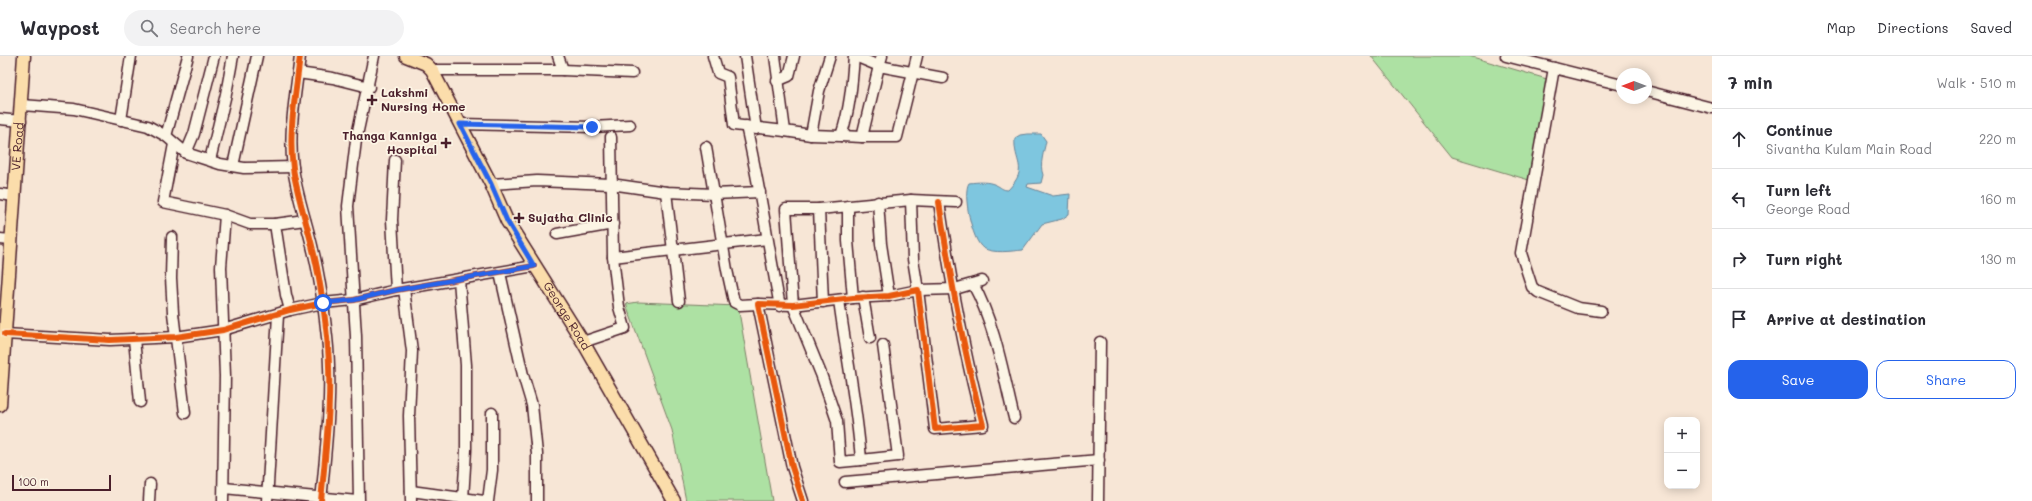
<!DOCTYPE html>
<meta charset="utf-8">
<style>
body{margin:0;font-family:Mali,sans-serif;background:#f2f2f3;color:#2b2b33}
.controls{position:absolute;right:12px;bottom:12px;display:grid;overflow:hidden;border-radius:8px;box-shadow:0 2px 10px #0003}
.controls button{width:36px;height:36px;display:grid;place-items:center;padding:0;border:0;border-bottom:1px solid #e1e1e2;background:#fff;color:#2b2b33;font:20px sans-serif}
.compass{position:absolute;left:1616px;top:12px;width:36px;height:36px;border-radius:50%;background:#fff;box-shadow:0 2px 10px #0003;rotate:270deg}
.scale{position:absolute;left:12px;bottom:10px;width:99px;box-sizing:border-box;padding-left:4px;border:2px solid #4a1f2b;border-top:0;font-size:11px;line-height:14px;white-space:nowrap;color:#4a1f2b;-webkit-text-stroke:3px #fcf5e5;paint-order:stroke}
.stop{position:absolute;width:12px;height:12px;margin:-9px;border:3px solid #2563eb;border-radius:50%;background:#fff}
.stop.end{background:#2563eb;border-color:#fff;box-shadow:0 1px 4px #0008}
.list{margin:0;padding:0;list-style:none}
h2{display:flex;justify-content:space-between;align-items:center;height:52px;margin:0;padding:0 16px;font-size:17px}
h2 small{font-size:13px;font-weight:400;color:#7c7c81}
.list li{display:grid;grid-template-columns:26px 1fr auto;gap:12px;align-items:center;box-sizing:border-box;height:60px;padding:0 16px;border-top:1px solid #e1e1e2}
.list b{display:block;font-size:15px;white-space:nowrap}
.list p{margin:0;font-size:13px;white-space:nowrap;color:#7c7c81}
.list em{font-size:13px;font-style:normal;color:#7c7c81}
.actions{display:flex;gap:8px;padding:12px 16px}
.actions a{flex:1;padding:9px 0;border:1px solid #2563eb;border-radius:12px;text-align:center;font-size:14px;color:#2563eb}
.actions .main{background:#2563eb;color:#fff}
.icon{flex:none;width:22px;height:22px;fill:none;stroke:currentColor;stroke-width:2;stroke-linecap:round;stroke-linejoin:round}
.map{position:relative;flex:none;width:1712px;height:445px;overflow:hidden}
header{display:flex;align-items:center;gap:24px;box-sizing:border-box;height:56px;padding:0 20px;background:#fff;border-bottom:1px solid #e1e1e2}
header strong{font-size:19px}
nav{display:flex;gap:22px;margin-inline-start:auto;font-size:14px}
.search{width:280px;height:36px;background:#f2f2f3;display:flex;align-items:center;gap:10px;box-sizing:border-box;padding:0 14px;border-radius:22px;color:#7c7c81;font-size:15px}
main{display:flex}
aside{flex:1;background:#fff}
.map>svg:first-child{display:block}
</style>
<header>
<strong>Waypost</strong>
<div class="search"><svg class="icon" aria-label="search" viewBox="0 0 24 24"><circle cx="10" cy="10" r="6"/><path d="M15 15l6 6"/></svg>Search here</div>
<nav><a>Map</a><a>Directions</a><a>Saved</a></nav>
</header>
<main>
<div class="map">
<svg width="1712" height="445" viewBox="0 0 1712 445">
<rect width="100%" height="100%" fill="#f7e6d6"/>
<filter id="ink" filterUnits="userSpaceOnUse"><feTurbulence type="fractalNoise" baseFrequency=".025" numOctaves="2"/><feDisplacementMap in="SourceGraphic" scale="8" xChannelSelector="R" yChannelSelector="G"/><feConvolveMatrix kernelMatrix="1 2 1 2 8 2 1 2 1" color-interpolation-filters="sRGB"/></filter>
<g filter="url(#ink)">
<!-- green -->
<g fill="#ade1a3" stroke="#7c8067">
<path d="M1371,0H1469L1557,26L1529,124L1452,101Z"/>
<path d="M638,246L738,250L772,445H686L672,374L626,248Z"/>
</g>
<!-- water -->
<path fill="#7ec6df" stroke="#698397" d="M1027,78H1041L1046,85C1044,96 1039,108 1043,119L1041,127L1028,128L1027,131L1053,140L1070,138L1069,158L1062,163L1042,168L1023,194C1011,195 994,198 983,192C972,185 962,137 969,127C978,126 988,125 996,129C1001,131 1002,134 1008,134C1030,111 1013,107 1015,82L1020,79Z"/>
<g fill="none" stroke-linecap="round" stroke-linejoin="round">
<defs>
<g id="minor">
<path d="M300,0C296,37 288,75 293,112C297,140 307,167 313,194C320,222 324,253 327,281C333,335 326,391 321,445"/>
<path d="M713,0L718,17L728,21L734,69L785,75"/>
<path d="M745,0L756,73"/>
<path d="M775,0L785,75L811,79L841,80C850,53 852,28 854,0"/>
<path d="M855,0L879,10L882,0"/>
<path d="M1506,0L1622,29"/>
<path d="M1554,12L1521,197L1532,231L1538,236L1578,252L1601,255"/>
<path d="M432,14H563L558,0"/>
<path d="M563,14L632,17"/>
<path d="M298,17L333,22L369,31"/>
<path d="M777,25L789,20L794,0"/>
<path d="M1646,35L1712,52"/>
<path d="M22,49L74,53L148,70L166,80L186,97L220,108L244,112L293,111"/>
<path d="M0,63L21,65"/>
<path d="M121,64L131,0"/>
<path d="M460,68L592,71L630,69"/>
<path d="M746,70C760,130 768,190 780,250"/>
<path d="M811,79L819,35L830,0"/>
<path d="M166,80L188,0"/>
<path d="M841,80L862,81L879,10L943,22"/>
<path d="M862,81H897L917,0"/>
<path d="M174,88L163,146L225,159L250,168H275"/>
<path d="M706,91L727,214L734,246L740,249L758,248"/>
<path d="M186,97L194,78L214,0"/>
<path d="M210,104L226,38L233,0"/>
<path d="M395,104L392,164L396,234"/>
<path d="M233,110L257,0"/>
<path d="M491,128L537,125L611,128L666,136L714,138L760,136"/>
<path d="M666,136L679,245"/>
<path d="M0,138L15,140"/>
<path d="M911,144L913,203L918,234L955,233L982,225"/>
<path d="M878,146L881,188L889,240"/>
<path d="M848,150V185L853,242"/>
<path d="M819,153L823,246"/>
<path d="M557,178L613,168"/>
<path d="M172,181L171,222L173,257L185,357"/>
<path d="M0,183L11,184"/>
<path d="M613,201L767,183"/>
<path d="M500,217L523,319L532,349L537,398V445"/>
<path d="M459,224L466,309V394L463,443"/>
<path d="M973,228C995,268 1003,317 1014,362"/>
<path d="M404,233L412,295L409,360L411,445"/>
<path d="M863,241L870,282"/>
<path d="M839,244C846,297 857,350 861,404L898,400L883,289"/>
<path d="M290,254L286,239L275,168L305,164"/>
<path d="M5,278L110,284L176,281L223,274L290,254L323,247L354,244L396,234L534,210"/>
<path d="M134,283L140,346"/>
<path d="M583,286L625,272L619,251L613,201L611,81"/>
<path d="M861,404L840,406L837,365L821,318L793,249L786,153H819L911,144L956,146"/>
<path d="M845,426L1099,404"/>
<path d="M224,432L357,445"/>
<path d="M411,435L484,445"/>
<path d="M149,445L150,428"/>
<path d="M223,445L225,320L221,211L225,159"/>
<path d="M267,445L278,259"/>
<path d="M359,445L356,280L348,150L356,84L374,0"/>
<path d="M488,445L492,414V357"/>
<path d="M803,445L792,411L758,248L793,249L853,242L889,240L918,234L935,373L983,369C964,296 950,221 939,146"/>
<path d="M1098,445L1100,286"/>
</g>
<g id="major">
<path id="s1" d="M406,0L426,8L432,14L491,128L507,165L583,286L674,445"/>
<path id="s2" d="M0,349L24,0"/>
</g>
</defs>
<!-- minor casing -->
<use href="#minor" stroke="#4a1f2b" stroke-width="13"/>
<!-- major casing -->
<use href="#major" stroke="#4a1f2b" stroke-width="15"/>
<!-- minor -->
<use href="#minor" stroke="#fcf5e5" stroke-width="10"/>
<!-- major -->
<use href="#major" stroke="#fbddab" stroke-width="12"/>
<defs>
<g id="cycleway">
<path d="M300,0C296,37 288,75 293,112C297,140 307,167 313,194C320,222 324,253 327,281C333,335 326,391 321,445"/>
<path d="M5,278L110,284L176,281L223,274L290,254L323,247L354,244L396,234L534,210"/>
<path d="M803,445L792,411L758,248L793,249L853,242L889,240L918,234L935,373L983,369C964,296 950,221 939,146"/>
</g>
</defs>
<!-- cycleway casing -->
<use href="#cycleway" stroke="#fcf5e5" stroke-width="8"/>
<!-- cycleway -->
<use href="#cycleway" stroke="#e8590c" stroke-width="6"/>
</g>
</g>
<g fill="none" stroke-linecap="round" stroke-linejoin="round" filter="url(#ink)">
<!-- route -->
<path stroke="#2563eb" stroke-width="5" d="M323,247L354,244L396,234L534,210L507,165L491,128L460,68L592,71"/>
</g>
<!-- markers -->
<g fill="#4a1f2b" stroke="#fcf5e5" stroke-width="1.5">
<path d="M370 38h4v4h4v4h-4v4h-4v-4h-4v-4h4z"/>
<path d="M444 81h4v4h4v4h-4v4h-4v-4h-4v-4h4z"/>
<path d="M517 156h4v4h4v4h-4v4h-4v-4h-4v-4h4z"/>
</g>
<g text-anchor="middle" stroke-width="3.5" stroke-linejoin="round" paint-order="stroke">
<!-- poi labels -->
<g font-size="12" font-weight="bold" fill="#4a1f2b" stroke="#fcf5e5" text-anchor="start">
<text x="381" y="41">Lakshmi<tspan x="381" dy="14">Nursing Home</tspan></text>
<text x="437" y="84" text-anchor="end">Thanga Kanniga<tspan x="437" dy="14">Hospital</tspan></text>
<text x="528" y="166">Sujatha Clinic</text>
</g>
<!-- street labels -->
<g font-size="12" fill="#4a1f2b" stroke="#fcf5e5">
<text dy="4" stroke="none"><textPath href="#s2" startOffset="259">VE Road</textPath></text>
<text dy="4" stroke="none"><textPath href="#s1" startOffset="311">George Road</textPath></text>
</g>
</g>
</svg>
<div class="controls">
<button>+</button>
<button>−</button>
</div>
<svg class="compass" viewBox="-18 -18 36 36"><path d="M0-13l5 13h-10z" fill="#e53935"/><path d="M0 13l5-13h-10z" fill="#7c7c81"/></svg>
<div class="scale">100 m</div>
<div class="stop" style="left:323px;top:247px"></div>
<div class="stop end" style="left:592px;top:71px"></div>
</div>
<aside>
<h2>7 min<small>Walk · 510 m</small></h2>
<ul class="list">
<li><svg class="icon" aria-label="ahead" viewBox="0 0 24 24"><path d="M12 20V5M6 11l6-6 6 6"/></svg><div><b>Continue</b><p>Sivantha Kulam Main Road</p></div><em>220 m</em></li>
<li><svg class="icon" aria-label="left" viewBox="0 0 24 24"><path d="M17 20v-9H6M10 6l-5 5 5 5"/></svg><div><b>Turn left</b><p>George Road</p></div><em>160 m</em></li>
<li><svg class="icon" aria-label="right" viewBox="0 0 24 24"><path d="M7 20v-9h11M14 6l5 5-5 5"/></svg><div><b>Turn right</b></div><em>130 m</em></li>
<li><svg class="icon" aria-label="arrive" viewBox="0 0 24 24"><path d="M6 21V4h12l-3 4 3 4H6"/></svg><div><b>Arrive at destination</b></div></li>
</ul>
<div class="actions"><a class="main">Save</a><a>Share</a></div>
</aside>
</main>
